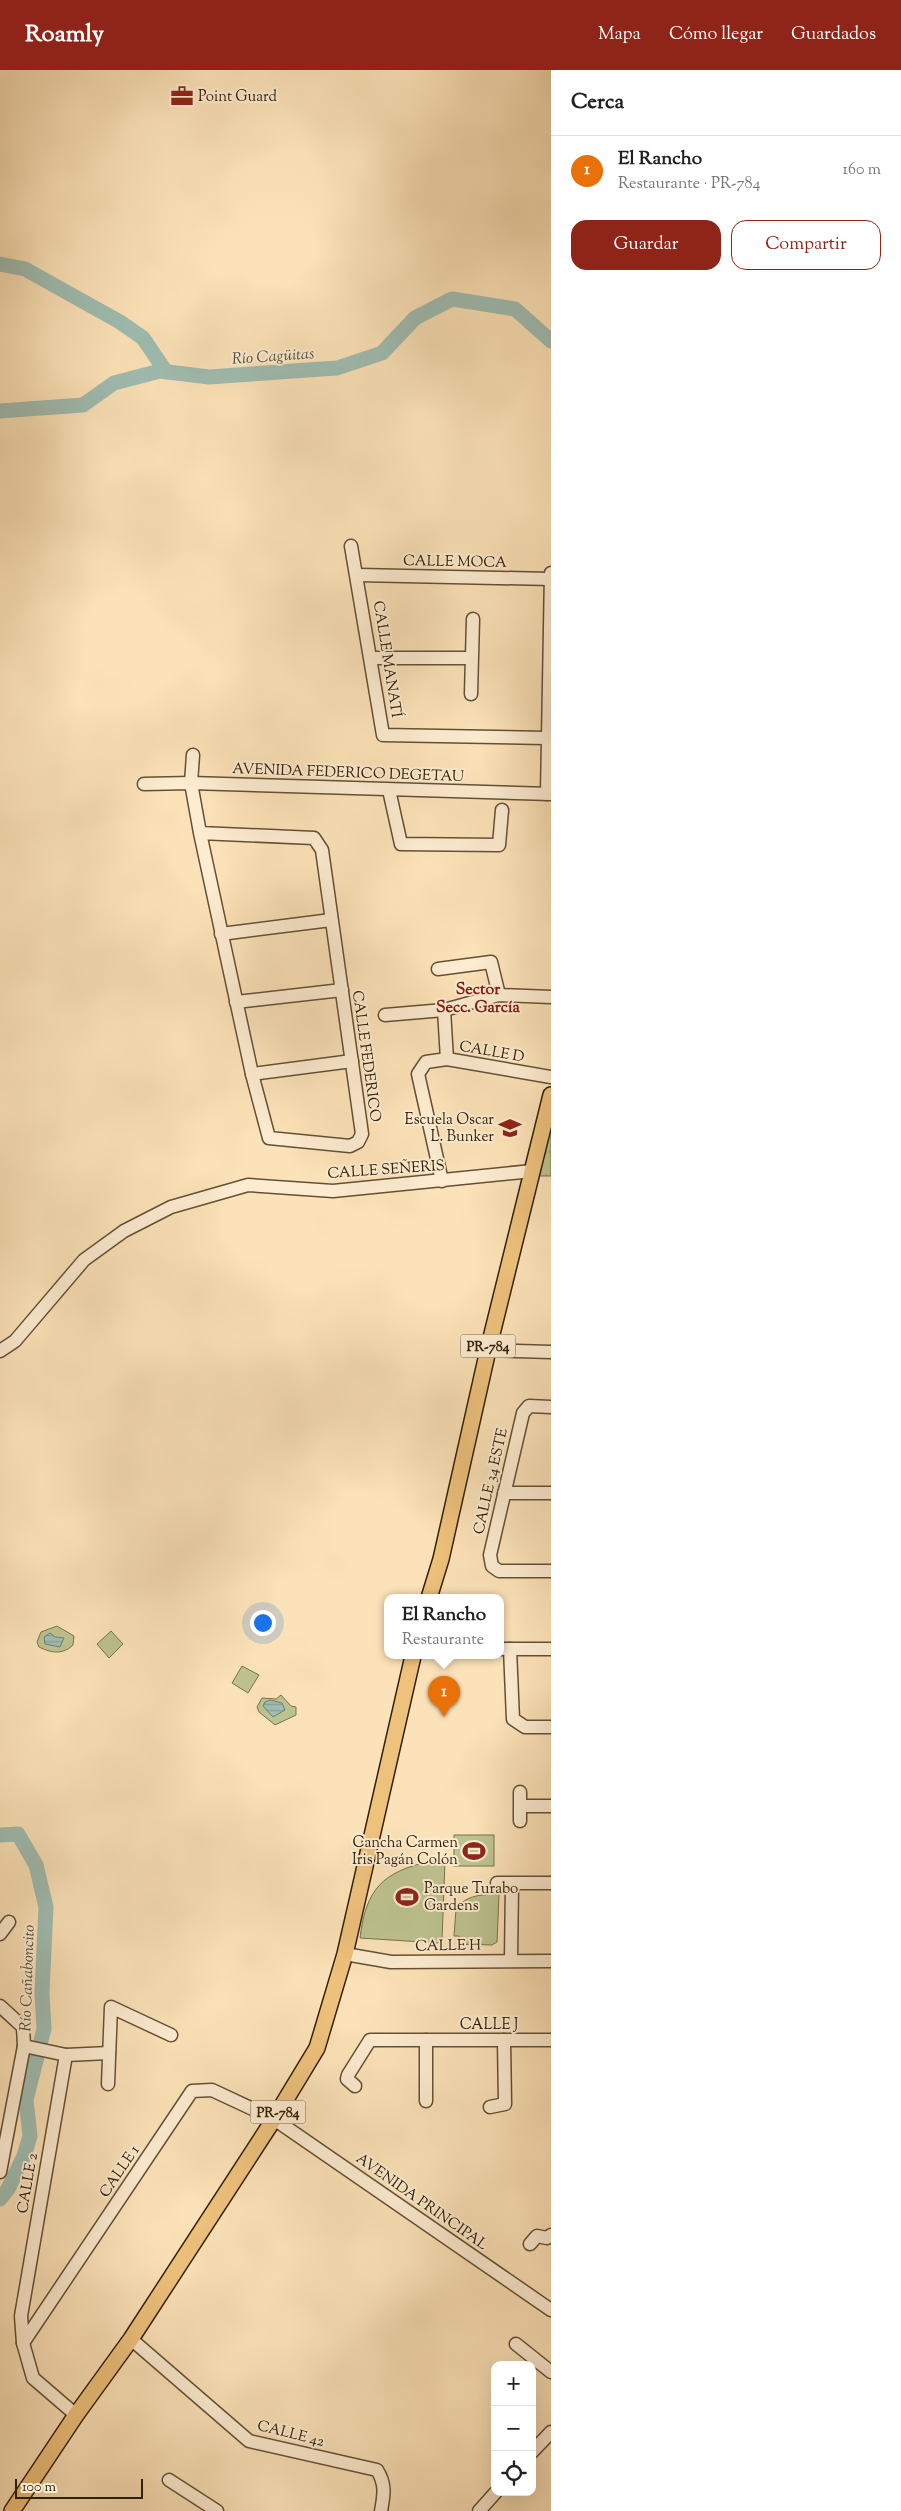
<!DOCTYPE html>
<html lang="es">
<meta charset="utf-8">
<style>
body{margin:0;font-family:"Sorts Mill Goudy",serif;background:#f6f6f6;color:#202124}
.controls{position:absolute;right:15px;bottom:15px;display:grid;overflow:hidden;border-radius:10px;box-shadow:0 5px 20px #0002}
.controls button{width:45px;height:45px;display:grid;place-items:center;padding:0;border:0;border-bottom:1px solid #e0e0e0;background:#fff;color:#202124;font:25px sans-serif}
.scale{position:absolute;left:15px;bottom:12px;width:128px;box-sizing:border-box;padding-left:5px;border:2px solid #312008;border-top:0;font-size:14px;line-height:18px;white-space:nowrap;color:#312008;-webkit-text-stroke:4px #fdecd1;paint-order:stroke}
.you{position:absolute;left:262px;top:1552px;width:18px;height:18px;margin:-12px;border:4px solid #fff;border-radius:50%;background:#1a73e8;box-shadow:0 0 0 8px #1a73e833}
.badge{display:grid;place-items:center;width:32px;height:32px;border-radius:50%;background:#8f2418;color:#fff;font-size:16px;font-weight:700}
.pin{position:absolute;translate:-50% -41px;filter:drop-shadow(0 1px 2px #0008)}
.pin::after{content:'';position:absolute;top:26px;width:18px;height:15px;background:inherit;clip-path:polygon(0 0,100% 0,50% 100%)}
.popup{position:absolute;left:384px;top:1524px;width:120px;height:65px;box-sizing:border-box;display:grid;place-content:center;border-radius:10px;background:#fff;filter:drop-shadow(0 1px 4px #0005);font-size:16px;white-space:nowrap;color:#757577}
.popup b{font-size:19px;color:#202124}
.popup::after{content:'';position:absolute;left:50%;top:100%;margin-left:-10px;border:10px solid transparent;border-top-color:#fff}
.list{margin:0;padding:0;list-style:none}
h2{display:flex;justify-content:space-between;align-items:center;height:65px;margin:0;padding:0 20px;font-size:21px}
h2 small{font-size:16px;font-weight:400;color:#757577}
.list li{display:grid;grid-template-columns:32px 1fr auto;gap:15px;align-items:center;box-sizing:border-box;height:70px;padding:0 20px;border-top:1px solid #e0e0e0}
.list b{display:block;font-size:19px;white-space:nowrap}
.list p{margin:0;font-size:16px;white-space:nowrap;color:#757577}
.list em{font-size:16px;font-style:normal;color:#757577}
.actions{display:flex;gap:10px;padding:15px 20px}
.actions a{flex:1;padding:11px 0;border:1px solid #8f2418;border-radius:15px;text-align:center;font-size:18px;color:#8f2418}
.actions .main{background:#8f2418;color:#fff}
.icon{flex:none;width:28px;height:28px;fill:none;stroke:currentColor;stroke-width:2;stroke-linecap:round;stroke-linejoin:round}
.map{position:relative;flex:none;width:551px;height:2441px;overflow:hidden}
header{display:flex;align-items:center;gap:30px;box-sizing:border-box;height:70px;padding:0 25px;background:#8f2418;color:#fff}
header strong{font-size:24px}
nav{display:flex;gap:28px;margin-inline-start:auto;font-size:18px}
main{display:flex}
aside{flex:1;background:#fff}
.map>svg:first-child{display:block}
</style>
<header>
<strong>Roamly</strong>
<nav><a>Mapa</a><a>Cómo llegar</a><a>Guardados</a></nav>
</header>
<main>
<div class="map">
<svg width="551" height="2441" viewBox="0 0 551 2441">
<defs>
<pattern id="grass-tufts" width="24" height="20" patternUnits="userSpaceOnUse" patternTransform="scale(1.25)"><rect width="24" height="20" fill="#bdc390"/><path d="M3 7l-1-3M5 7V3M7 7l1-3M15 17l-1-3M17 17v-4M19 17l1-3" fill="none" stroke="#a3a77b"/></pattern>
<pattern id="water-rules" width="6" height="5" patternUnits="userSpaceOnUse" patternTransform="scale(1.25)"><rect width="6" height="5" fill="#9fbdb2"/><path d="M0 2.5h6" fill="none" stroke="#89a298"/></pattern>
</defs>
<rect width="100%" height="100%" fill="#fce2b8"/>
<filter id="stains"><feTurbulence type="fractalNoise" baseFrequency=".004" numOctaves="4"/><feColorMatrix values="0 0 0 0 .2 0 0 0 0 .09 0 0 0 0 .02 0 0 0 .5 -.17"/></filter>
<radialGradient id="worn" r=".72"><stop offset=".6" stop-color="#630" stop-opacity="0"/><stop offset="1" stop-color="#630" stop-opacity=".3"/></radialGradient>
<!-- grass -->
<path fill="url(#grass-tufts)" stroke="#77724c" d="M551,1054V1106H537Z"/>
<!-- pitch -->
<g fill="#bdc390" stroke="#77724c">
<path d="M57,1556L74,1566L73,1575C63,1585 51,1583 39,1577L37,1572L41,1562Z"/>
<path d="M111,1561L123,1574L109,1588L97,1574Z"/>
<path d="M242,1596L259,1605L248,1623L232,1613Z"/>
<path d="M281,1625L291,1636L296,1637V1645L275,1655L259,1642L257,1637L262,1628L276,1629Z"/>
<rect x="454" y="1765" width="40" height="31"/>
<path d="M431,1791H445L442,1870L438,1873L360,1868C366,1819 382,1802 431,1791Z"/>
<path d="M499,1824L497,1872L492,1875L458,1874L459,1866H454L456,1839C467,1824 482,1825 499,1824Z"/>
</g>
<!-- water -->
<g fill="url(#water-rules)" stroke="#737e6e">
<path d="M50,1563L55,1567L64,1568L60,1577L45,1574L44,1567Z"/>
<path d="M270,1630L282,1633L285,1640L273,1647L263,1636L265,1632Z"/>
</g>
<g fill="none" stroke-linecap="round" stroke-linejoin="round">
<!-- river -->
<g stroke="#9fbdb2" stroke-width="15">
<path d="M0,194L25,199L120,252L143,268L166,302"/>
<path d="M0,341L83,335L114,313L160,301L209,307L337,298L382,283L415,248L452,229L515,239L551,271"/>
<path d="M0,1765L18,1764L36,1795L46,1837L42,1923L44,1959L26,2030L30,2066L24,2086L8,2119L0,2129"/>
</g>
<defs>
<g id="minor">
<path d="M351,476L383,665L546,668"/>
<path d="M358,505L551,509"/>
<path d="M371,588H471"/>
<path d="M471,624L473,549"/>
<path d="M193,685L191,713L200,763L252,1004L269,1068L350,1076L358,1072L362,1064L322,780L314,768L200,763"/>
<path d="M144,714L191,713L551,724"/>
<path d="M389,720L401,774L499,775L502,740"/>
<path d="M547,724L551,503"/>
<path d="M221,864L331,850"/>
<path d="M438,899L491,892L499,925"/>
<path d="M236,932L342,920"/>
<path d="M444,940L447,989"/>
<path d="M385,945L444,940L499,925L551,927"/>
<path d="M252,1004L352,991"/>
<path d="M442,1111L418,1004L426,992L447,989L551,1007"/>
<path d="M488,1280L551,1282"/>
<path d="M0,1281L15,1271L84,1190L124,1161L171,1137L248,1115L333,1121L532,1101"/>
<path d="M551,1337L529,1336L523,1343L490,1485L492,1496L499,1501H551"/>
<path d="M504,1423H551"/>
<path d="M500,1579H551"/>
<path d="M510,1579L513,1649L525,1657H551"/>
<path d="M521,1736H551"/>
<path d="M520,1751V1722"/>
<path d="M497,1813H551"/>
<path d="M0,1864L9,1852"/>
<path d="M345,1884L391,1892L551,1891"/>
<path d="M511,1890L512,1814"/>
<path d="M0,1936L23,1957L24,1976L0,2102"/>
<path d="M426,1970V2031"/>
<path d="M24,1976L66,1985L109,1983"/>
<path d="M66,1985L21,2246L23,2273L33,2308L76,2345"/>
<path d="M108,2014L111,1937L171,1965"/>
<path d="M355,2016L347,2009L348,2005L370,1970H551"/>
<path d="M490,2037L505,2034L504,1970"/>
<path d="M530,2174L537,2166L547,2168L551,2165"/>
<path d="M131,2269L249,2371L377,2400C386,2414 384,2425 381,2441"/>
<path d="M23,2273L192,2021L212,2020L274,2049L551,2240"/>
<path d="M516,2274L551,2302"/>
<path d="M532,2382L551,2362"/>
<path d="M169,2410L217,2441"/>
<path d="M479,2441L496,2422"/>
</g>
<g id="major">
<path d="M429,1528L441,1489L488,1280L551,1025"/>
<path d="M12,2441L76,2345L131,2269L274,2049L317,1978L345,1884L413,1586"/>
</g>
</defs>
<!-- minor casing -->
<use href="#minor" stroke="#645034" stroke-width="15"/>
<!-- major casing -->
<use href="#major" stroke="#312008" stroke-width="18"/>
<!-- minor -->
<use href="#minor" stroke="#fdecd1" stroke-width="12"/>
<!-- major -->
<use href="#major" stroke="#eec17c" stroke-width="15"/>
</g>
<!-- icons -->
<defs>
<symbol id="office-bare" viewBox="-9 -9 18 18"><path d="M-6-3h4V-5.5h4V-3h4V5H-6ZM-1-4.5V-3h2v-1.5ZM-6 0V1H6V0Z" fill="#8f2418" stroke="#fdecd1" stroke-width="2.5" paint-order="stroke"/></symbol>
<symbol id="school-bare" viewBox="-9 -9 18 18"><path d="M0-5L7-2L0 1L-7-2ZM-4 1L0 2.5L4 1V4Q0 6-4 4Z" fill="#8f2418" stroke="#fdecd1" stroke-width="2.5" paint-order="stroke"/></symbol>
<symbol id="stadium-bare" viewBox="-9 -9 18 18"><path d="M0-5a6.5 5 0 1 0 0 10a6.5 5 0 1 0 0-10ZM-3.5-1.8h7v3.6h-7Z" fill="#8f2418" stroke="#fdecd1" stroke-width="2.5" paint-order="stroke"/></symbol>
</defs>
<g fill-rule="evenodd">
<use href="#office-bare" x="166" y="10" width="32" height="32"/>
<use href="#school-bare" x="494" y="1042" width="32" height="32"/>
<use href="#stadium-bare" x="458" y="1765" width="32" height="32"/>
<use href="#stadium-bare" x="391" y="1811" width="32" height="32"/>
</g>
<g text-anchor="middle" stroke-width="4" stroke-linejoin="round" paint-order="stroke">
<!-- shield labels -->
<g fill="#fdecd1" stroke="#6e5d44" stroke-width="1">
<rect x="460.5" y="1264.5" width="55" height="23" rx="4"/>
<rect x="250.5" y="2030.5" width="55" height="23" rx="4"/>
</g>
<g font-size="14" font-weight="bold" fill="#312008">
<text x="488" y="1281">PR-784</text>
<text x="278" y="2047">PR-784</text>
</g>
<!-- poi labels -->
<g font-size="15" fill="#312008" stroke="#fdecd1" text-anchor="start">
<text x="198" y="31">Point Guard</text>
<text x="494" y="1054" text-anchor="end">Escuela Oscar<tspan x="494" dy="17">L. Bunker</tspan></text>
<text x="458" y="1777" text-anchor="end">Cancha Carmen<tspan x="458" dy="17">Iris Pagán Colón</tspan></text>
<text x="424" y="1823">Parque Turabo<tspan x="424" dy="17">Gardens</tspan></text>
</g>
<!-- street labels -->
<g font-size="15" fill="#312008" stroke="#fdecd1">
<text transform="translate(455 491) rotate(1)" y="5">CALLE MOCA</text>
<text transform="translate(388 589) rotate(81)" y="5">CALLE MANATÍ</text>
<text transform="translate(348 702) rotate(2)" y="5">AVENIDA FEDERICO DEGETAU</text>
<text transform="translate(492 981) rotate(10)" y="5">CALLE D</text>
<text transform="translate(367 986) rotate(82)" y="5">CALLE FEDERICO</text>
<text transform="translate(386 1099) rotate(-4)" y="5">CALLE SEÑERIS</text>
<text transform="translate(490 1411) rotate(-77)" y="5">CALLE 34 ESTE</text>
<text transform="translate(448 1875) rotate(-1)" y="5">CALLE H</text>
<text x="489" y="1959">CALLE J</text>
<text transform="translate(119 2101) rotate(-56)" y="5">CALLE 1</text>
<text transform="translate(27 2113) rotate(-80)" y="5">CALLE 2</text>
<text transform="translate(422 2131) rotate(35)" y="5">AVENIDA PRINCIPAL</text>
<text transform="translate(291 2363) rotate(14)" y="5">CALLE 42</text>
</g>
<!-- water labels -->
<g font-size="16" font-style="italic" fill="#524f3b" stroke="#fdecd1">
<text transform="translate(273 285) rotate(-4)" y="6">Río Cagüitas</text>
<text transform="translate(26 1908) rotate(-88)" y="6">Río Cañaboncito</text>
</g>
<!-- neighbourhood labels -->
<g font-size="16" font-weight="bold" fill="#7a1f14" stroke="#fdecd1">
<text x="478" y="924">Sector<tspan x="478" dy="18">Secc. García</tspan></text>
</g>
</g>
<rect width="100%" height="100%" filter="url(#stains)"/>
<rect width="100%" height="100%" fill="url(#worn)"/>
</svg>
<div class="controls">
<button>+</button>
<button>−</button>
<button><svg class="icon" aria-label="locate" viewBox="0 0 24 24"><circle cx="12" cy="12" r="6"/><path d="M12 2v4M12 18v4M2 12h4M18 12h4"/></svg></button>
</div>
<div class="scale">100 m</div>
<div class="you"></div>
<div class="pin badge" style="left:444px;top:1647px;background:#e8710a">1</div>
<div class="popup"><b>El Rancho</b>Restaurante</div>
</div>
<aside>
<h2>Cerca<small></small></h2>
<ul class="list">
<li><span class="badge" style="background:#e8710a">1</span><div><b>El Rancho</b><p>Restaurante · PR-784</p></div><em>160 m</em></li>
</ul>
<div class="actions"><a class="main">Guardar</a><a>Compartir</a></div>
</aside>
</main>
